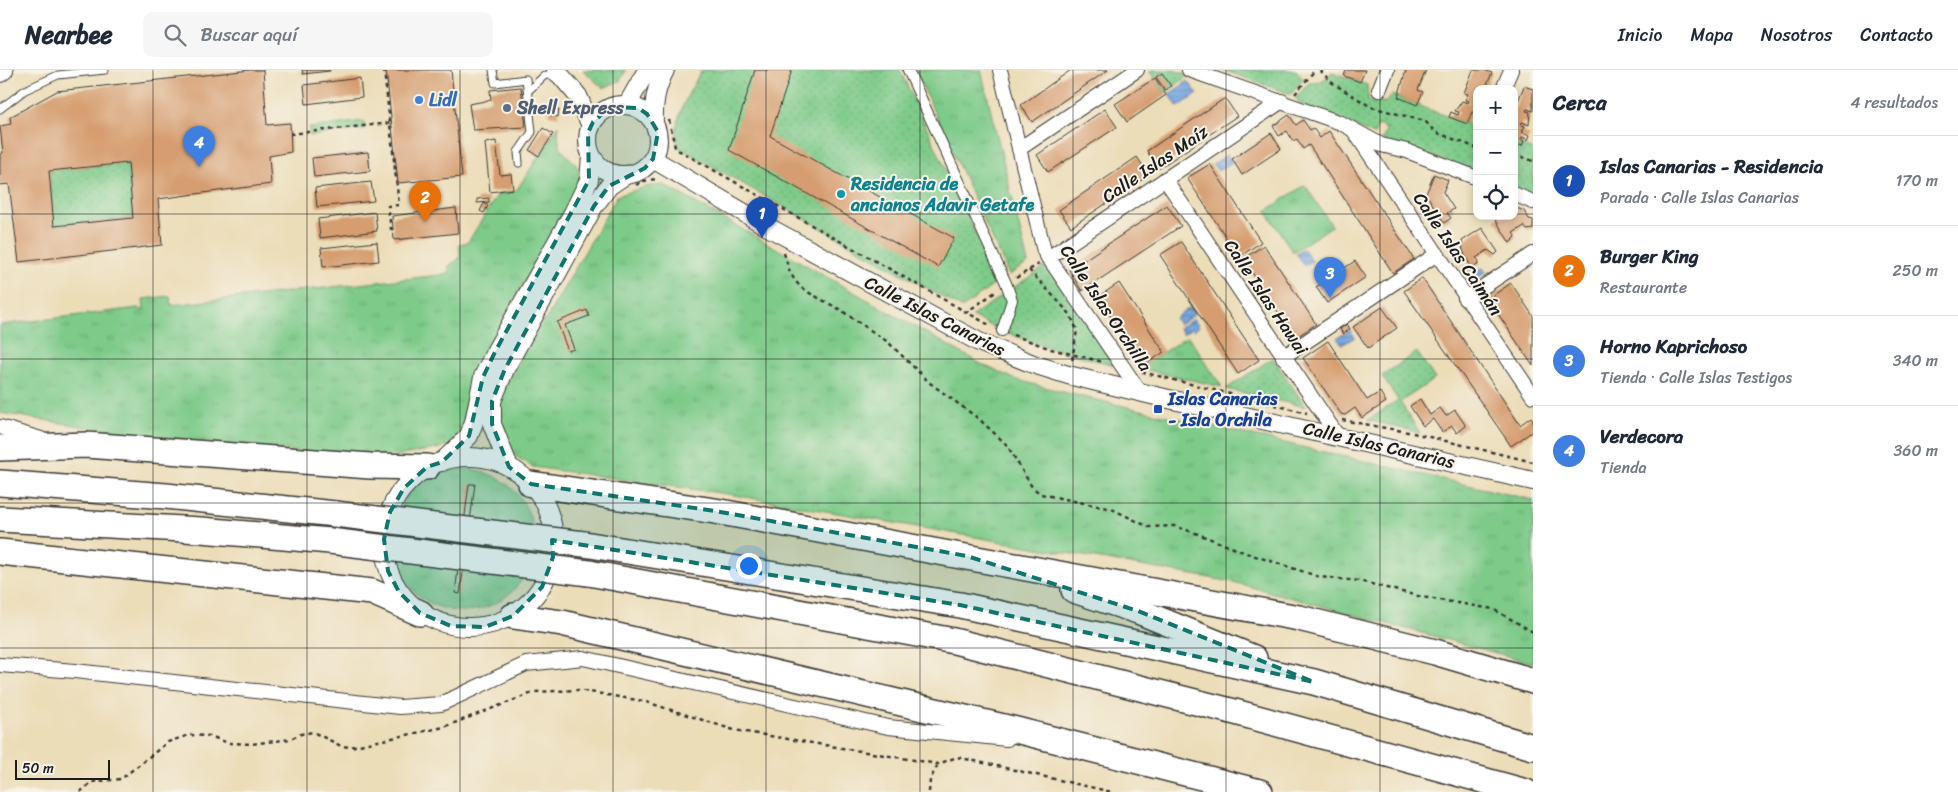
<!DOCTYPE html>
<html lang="es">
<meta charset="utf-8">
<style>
body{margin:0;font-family:Sriracha,sans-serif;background:#f6f6f7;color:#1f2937}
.controls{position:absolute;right:15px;top:15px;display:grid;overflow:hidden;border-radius:10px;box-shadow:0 2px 8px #0003}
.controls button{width:45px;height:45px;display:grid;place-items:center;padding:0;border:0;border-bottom:1px solid #e0e1e3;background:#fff;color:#1f2937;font:25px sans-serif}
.scale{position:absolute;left:15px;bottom:12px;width:95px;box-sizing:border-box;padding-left:5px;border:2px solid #1c1c1c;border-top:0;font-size:14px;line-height:18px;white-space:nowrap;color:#1c1c1c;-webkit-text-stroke:4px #f7f3e8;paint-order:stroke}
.you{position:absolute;left:748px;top:495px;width:18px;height:18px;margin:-12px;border:4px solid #fff;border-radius:50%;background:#1a73e8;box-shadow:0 0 0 8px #1a73e833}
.badge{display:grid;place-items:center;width:32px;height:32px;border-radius:50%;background:#d1495b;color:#fff;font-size:16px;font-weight:700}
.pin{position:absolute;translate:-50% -41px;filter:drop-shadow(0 1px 2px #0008)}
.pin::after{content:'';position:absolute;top:26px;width:18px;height:15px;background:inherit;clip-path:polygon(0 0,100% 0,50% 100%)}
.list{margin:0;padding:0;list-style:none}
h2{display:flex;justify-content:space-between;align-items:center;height:65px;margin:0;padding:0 20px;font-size:21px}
h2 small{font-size:16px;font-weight:400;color:#747a83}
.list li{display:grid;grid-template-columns:32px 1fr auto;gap:15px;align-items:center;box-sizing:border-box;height:90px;padding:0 20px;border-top:1px solid #e0e1e3}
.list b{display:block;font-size:19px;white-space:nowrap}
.list p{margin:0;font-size:16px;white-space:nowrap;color:#747a83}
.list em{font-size:16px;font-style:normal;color:#747a83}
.icon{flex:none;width:28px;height:28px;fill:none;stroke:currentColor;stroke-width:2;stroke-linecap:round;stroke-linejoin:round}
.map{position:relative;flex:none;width:1533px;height:722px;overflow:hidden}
header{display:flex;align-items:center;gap:30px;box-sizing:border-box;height:70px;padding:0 25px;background:#fff;border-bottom:1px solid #e0e1e3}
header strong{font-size:24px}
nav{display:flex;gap:28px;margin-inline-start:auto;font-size:18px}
.search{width:350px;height:45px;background:#f6f6f7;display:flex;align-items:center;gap:12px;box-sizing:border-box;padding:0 18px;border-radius:10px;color:#747a83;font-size:19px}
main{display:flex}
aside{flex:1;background:#fff}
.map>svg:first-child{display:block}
</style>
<header>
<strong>Nearbee</strong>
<div class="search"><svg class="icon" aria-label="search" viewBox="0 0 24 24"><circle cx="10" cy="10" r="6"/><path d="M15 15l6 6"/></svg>Buscar aquí</div>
<nav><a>Inicio</a><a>Mapa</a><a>Nosotros</a><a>Contacto</a></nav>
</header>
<main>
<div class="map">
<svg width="1533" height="722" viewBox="0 0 1533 722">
<defs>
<pattern id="grass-tufts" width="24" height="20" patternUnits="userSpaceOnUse" patternTransform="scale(1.25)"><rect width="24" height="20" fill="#7dca89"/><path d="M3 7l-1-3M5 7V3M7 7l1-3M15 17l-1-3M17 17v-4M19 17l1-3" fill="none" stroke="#6bad76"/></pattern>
<pattern id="park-dots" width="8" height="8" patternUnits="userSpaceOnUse" patternTransform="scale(1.25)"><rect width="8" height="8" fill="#7dca89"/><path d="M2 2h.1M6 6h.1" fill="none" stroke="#6bad76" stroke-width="1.8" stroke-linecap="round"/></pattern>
<pattern id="water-rules" width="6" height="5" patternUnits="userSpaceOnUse" patternTransform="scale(1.25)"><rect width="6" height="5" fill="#77a6e1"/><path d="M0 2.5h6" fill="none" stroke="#6186b6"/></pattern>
</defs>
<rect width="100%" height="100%" fill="#f7f3e8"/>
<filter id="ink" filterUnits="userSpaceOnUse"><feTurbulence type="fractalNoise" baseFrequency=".02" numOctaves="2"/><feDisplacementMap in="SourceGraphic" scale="10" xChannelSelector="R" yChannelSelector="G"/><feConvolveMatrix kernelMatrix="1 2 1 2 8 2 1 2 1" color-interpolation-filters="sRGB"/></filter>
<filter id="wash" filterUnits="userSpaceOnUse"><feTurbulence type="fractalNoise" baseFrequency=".0096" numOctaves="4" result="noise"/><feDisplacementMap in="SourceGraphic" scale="20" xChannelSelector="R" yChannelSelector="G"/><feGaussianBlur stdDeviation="1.12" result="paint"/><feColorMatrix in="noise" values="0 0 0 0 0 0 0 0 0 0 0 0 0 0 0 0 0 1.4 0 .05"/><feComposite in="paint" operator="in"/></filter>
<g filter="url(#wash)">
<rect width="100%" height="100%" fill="#ecddb9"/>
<!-- grass -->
<g fill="url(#grass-tufts)" stroke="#4c7352">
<path d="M915,0H981L1028,193L1009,205Z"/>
<path d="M364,51L365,59L310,66L309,58Z"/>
<path d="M559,55C553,95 585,82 579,115L482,287L466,336L464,353L455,370L441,378L396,386L304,382L142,366L0,343V255L138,238L144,241L143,229L170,226L171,235L449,204V196L460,188L459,174L468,172L498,124L516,121Z"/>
<path d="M664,115L983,295L1017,310L1071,324L1533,430V593L1233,512L734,425L533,397L515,386L505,373L498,342L504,318L540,249L545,251L617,126L648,116Z"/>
<path d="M1305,115L1332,156L1293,182L1266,141Z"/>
<path d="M1188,266L1222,317L1139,298Z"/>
<circle cx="463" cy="470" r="71"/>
</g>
<!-- park -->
<g fill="url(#park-dots)" stroke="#4c7352">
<path d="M583,0H626L620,11L603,18Z"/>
<path d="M702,0H900L998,212L962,238L678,77C671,50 689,23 702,0Z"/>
<path d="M1152,0H1173L1189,5L1165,23L1150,2Z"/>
<path d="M1223,0H1296L1303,9L1291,24Z"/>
<path d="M1332,2L1367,15L1368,29L1373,33L1386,32L1392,25L1474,57L1477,102L1382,70L1387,59L1378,55L1374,65L1299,33L1296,28L1309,13C1320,14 1325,9 1332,2Z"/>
<path d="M1514,73L1533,80V126L1514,118Z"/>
<path d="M128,93L133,148L54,156L49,101Z"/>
<path d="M1047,195L1115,295C1066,283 1017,271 972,246Z"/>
<path d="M1417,282L1435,309L1400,332L1420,363L1368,350L1398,330L1382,306Z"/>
<path d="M1273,288L1306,337L1226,319Z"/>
</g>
<!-- water -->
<g fill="url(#water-rules)" stroke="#4a617e">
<path d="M1188,11L1198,24L1178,37L1169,24Z"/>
<path d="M1227,85L1232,92L1218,101L1213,94Z"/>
<path d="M1304,179L1312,191L1304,196L1296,184Z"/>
<path d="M1483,198L1486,202L1475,210L1467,205L1468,201L1474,202Z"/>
<path d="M1189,238L1194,245L1179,255L1175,248Z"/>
<path d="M1194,249L1199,257L1194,260L1192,258L1183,264L1179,258Z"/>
<path d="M1350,260L1355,267L1342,275L1337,268Z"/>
</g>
<g id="blocks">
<!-- building -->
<g fill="#d59d70" fill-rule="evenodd">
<path d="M251,0H263L267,55L290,53L291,82L269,86L271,114L158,129L162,175L19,192L9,114L0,115V84L3,83L0,56L11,54L10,47L57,21ZM128,93L133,148L54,156L49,101Z"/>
<path d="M302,0H330V1L303,4Z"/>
<path d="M386,0H451L462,107L398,113Z"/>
<path d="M755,0H792L770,66L954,168L938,197L729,80Z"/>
<path d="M1071,0H1108L1032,52L1021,35Z"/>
<path d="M1346,0H1365L1360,12L1344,6Z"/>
<path d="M1406,0H1426L1418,20L1423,22L1417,35L1398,27Z"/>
<path d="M1473,0H1484L1492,3L1485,19H1477V39L1475,43L1472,42L1467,54L1449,47L1451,42L1458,45L1459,42L1455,41L1462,31L1468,33L1469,31L1465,30L1468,24L1464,23Z"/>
<path d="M1162,3L1171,16L1165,20L1156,7Z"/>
<path d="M360,8L362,27L306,34L304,15Z"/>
<path d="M1155,8L1166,25L1127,52L1115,34Z"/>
<path d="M1524,16L1533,19V41L1527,39L1526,41L1530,42L1529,55L1522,52L1521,55L1525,56L1522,62L1530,65L1528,70L1522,67L1521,70L1524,71L1522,76L1514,73V41Z"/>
<path d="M521,17L526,57L473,60L469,34L491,30L490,20Z"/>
<path d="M1225,28L1237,46L1158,99L1147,81Z"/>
<path d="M550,39L559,40L558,47L549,45Z"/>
<path d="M1105,39L1117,57L1048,102L1037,85Z"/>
<path d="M1289,45L1296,55L1303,50L1310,60L1313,58L1320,68L1329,61L1414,189L1393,203L1309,75L1303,79L1297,69L1293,71L1287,61L1279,66L1273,56Z"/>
<path d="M543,58L553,64L539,86L529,80Z"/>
<path d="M1271,63L1281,79L1242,105L1232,89Z"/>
<path d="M496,71L500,105L511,104L513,119L490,122L485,73Z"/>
<path d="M368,82L370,101L314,107L312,88Z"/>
<path d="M1137,87L1149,105L1071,157L1059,140Z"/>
<path d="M1210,94L1261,172L1239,187L1187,108Z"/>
<path d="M1434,104L1448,110L1443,122L1454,139L1447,143L1451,148L1444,153L1426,124Z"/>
<path d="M371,112L374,131L317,137L315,118Z"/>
<path d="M489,128V132L477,133V129Z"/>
<path d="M484,133L488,136L484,143L480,141Z"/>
<path d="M1167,135L1181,156L1082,221L1069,200Z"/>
<path d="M1514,137L1524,141L1529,149L1533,150V159L1527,160L1524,156L1513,163L1516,167L1510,173L1495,149L1499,146H1514Z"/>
<path d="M456,138L458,163L394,170L392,146Z"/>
<path d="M375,142L377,161L320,168L318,149Z"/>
<path d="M1482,158L1498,182L1495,185L1488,180L1476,188L1479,191L1478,195L1471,197L1463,181L1462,171Z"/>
<path d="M377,172L379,191L323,197L321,178Z"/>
<path d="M1181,172L1259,290L1238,304L1160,185Z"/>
<path d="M1264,175L1316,254L1295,268L1243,189Z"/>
<path d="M1355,191L1366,207L1327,233L1316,217Z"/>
<path d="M1422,208L1520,355L1531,347L1533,350V361L1511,376L1404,221Z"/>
<path d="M1119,213L1164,282L1143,296L1098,227Z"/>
<path d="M1511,213L1533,246V296L1488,229Z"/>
<path d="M1382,237L1397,258L1368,278L1353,257Z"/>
<path d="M587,240L589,246L565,255L574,279L568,281L557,252Z"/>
<path d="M1347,254L1350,259L1343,264L1340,259Z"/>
<path d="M1328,271L1367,330L1380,322L1386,332L1362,348L1355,338L1345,345L1341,344L1303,288Z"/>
<path d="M1420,329L1430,345L1440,338L1446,346L1455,340L1466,356L1457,363L1452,356L1442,362L1433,349L1423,356L1410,336Z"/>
<path d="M469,414H475L460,524L455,523Z"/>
</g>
</g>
</g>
<g filter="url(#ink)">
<use href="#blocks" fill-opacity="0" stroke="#3b3934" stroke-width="1"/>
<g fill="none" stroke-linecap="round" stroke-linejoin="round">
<defs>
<g id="service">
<path d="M493,0L495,13L526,9L532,62L518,82L519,93"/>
<path d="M528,21L544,6L550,4L555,8"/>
<path d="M0,39L25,20L58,5L105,0"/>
</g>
<path id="pedestrian" d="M908,0L1006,213L1012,230L1002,261"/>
<g id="minor">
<path d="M1000,0L1044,181L1140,322"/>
<path d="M1189,0L1341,53L1381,75L1407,81L1477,108"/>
<path d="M1503,19L1511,0"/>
<path d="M1379,20L1387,0"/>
<path d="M1354,61L1533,326"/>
<path d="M1019,79L1137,0"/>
<path d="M1165,109L1337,365"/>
<path d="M1514,124L1533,132"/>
<path d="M1048,188L1282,31"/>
<path d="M1465,229L1533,184"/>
<path d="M1283,287L1437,184"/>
<path d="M0,357L41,369"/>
<path d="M0,595L75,601L400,637L441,634L526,594L583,588L888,657L1007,669"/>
</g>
<g id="tertiary">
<path d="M556,0L578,26L591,56"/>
<path d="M0,3L4,0"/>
<circle cx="623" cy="70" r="35"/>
<path d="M627,35L647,0"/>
<path d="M654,53C653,33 656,18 665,0"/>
<path d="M653,89L768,157L979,272L1033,294L1068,305L1160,327L1533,411"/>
<circle cx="469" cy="472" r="85"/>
<path d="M442,392L469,366L474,352L483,307L495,282L573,143L589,110L591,86"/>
<path d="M509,397L492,354V331L505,299L594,136L609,116L624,106"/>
</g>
<g id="motorway">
<path d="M0,378L86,375L370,396L427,397"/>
<path d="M0,413L166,426L335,444"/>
<path d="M531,414L715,441L1299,548L1435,582L1533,611"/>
<path d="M0,449L201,460L330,471"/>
<path d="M584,474L960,535L1314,612L1533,677"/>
<path d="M0,482L372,522L420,543"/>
<path d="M589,503L954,571L1235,642L1526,722"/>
<path d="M1074,520L1138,541L1254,588"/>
<path d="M513,546L562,553L1016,660L1260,722"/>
</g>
</defs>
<!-- service casing -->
<use href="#service" stroke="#3b3934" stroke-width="9"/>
<!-- pedestrian casing -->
<use href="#pedestrian" stroke="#3b3934" stroke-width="12"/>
<!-- minor casing -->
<use href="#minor" stroke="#3b3934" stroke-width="16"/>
<!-- tertiary casing -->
<use href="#tertiary" stroke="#3b3934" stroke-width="20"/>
<!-- motorway casing -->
<use href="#motorway" stroke="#3b3934" stroke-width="28"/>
<!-- path -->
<g stroke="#3b3934" stroke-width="2.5" stroke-dasharray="4 4" stroke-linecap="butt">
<path d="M384,0L399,135L388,136L391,159L393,158"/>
<path d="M1320,0L1331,12L1371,37L1425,51L1435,62L1477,78"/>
<path d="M1295,24L1315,0"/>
<path d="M669,50L675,77L678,80L991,256"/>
<path d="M290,64L390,53"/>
<path d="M1514,84L1533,91"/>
<path d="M636,115L644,111L656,109"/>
<path d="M784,183L789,200L795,211L804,220L839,239L888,272L930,313L979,349L1007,375L1032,417L1041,424L1112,439L1149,457L1174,456L1193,462L1246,483L1320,507L1359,511L1422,527L1493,539L1533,562"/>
<path d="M1029,200L1070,244L1077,260L1072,291"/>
<path d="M1016,208L1039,194"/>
<path d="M965,243L997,221"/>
<path d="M1013,265L1051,279L1103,292"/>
<path d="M1142,302L1307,343"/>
<path d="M1342,350L1413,363L1533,392"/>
<path d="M80,722L92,712L121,709L168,672L189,665L210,666L228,673L252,674L290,669L301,664L313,662L341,676L350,677L444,657L535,622L578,620L643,631L734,660L938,694L957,687L1112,722"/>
<path d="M929,722L930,710L938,694"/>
</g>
<!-- service -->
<use href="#service" stroke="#fff" stroke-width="7"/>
<!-- pedestrian -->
<use href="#pedestrian" stroke="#fff" stroke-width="10"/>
<!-- minor -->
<use href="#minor" stroke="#fff" stroke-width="14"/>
<!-- tertiary -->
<use href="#tertiary" stroke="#fff" stroke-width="18"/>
<!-- motorway -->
<use href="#motorway" stroke="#fff" stroke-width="25"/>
<defs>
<g id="motorway-bridge">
<path d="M335,444L584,474"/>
<path d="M330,471L589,503"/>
</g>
</defs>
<!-- motorway-bridge casing -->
<use href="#motorway-bridge" stroke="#3b3934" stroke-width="28" stroke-linecap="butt"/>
<!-- motorway-bridge -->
<use href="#motorway-bridge" stroke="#fff" stroke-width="25"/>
</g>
</g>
<!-- marked area -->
<path fill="#0f766e" fill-opacity="0.2" stroke="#0f766e" stroke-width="4" stroke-dasharray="10 6" stroke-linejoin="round" d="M610,37L638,38L647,44L658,62L653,89L645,98L609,116L594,136L505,299L492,331V354L509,397L531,414L715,441L967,486L1138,541L1314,612L960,535L552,470L553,487L542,517L513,546L485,557L451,556L420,543L399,522L388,501L384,469L390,442L404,418L427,397L442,392L469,366L483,307L495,282L589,110L588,63L593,52Z"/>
<!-- grid -->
<path fill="none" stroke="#1c1c1c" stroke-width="1" stroke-opacity="0.55" d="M153,0V722M307,0V722M460,0V722M613,0V722M766,0V722M920,0V722M1073,0V722M1226,0V722M1380,0V722M0,144H1477M1514,144H1533M0,289H1533M0,433H1533M0,578H1533"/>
<!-- markers -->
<circle fill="#3f7fe0" stroke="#f7f3e8" stroke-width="2" cx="419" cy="30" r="5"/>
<circle fill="#5c6f8a" stroke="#f7f3e8" stroke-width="2" cx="507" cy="38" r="5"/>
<circle fill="#0f9aa8" stroke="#f7f3e8" stroke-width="2" cx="841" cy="124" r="5"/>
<rect fill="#1a4fb4" stroke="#f7f3e8" stroke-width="2" x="1153" y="334" width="10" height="10" rx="2.5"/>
<g text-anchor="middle" stroke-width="4" stroke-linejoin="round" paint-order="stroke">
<!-- shop labels -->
<g font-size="18" font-weight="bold" fill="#366cbe" stroke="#f7f3e8" text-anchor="start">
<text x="429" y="36">Lidl</text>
</g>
<!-- service labels -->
<g font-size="18" font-weight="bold" fill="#4e5e75" stroke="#f7f3e8" text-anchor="start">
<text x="517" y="44">Shell Express</text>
</g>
<!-- street labels -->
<g font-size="18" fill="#1c1c1c" stroke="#f7f3e8">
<text transform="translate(1155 94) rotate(-34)" y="6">Calle Islas Maíz</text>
<text transform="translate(1458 184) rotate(56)" y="6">Calle Islas Caimán</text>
<text transform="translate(1266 227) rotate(56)" y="6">Calle Islas Hawai</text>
<text transform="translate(1106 238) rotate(56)" y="6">Calle Islas Orchilla</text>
<text transform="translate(935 246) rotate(27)" y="6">Calle Islas Canarias</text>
<text transform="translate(1379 375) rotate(13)" y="6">Calle Islas Canarias</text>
</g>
<!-- culture labels -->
<g font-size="18" font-weight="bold" fill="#0d838f" stroke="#f7f3e8" text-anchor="start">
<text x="851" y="120">Residencia de<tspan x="851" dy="21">ancianos Adavir Getafe</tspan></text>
</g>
<!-- transit labels -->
<g font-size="18" font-weight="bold" fill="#164399" stroke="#f7f3e8" text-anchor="start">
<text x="1168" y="335">Islas Canarias<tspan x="1168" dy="21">- Isla Orchila</tspan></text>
</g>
</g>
</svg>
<div class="controls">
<button>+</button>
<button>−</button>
<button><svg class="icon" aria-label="locate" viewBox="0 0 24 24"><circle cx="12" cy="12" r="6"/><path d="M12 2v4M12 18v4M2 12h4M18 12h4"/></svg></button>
</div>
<div class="scale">50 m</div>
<div class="you"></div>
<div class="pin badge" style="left:762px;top:168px;background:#1a4fb4">1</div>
<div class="pin badge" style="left:425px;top:152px;background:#e8710a">2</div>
<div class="pin badge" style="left:1330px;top:228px;background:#3f7fe0">3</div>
<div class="pin badge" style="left:199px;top:97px;background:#3f7fe0">4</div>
</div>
<aside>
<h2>Cerca<small>4 resultados</small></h2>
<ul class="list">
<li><span class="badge" style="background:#1a4fb4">1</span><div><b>Islas Canarias - Residencia</b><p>Parada · Calle Islas Canarias</p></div><em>170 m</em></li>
<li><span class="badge" style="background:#e8710a">2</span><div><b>Burger King</b><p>Restaurante</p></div><em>250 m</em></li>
<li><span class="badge" style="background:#3f7fe0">3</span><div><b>Horno Kaprichoso</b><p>Tienda · Calle Islas Testigos</p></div><em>340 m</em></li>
<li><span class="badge" style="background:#3f7fe0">4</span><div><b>Verdecora</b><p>Tienda</p></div><em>360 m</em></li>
</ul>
</aside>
</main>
